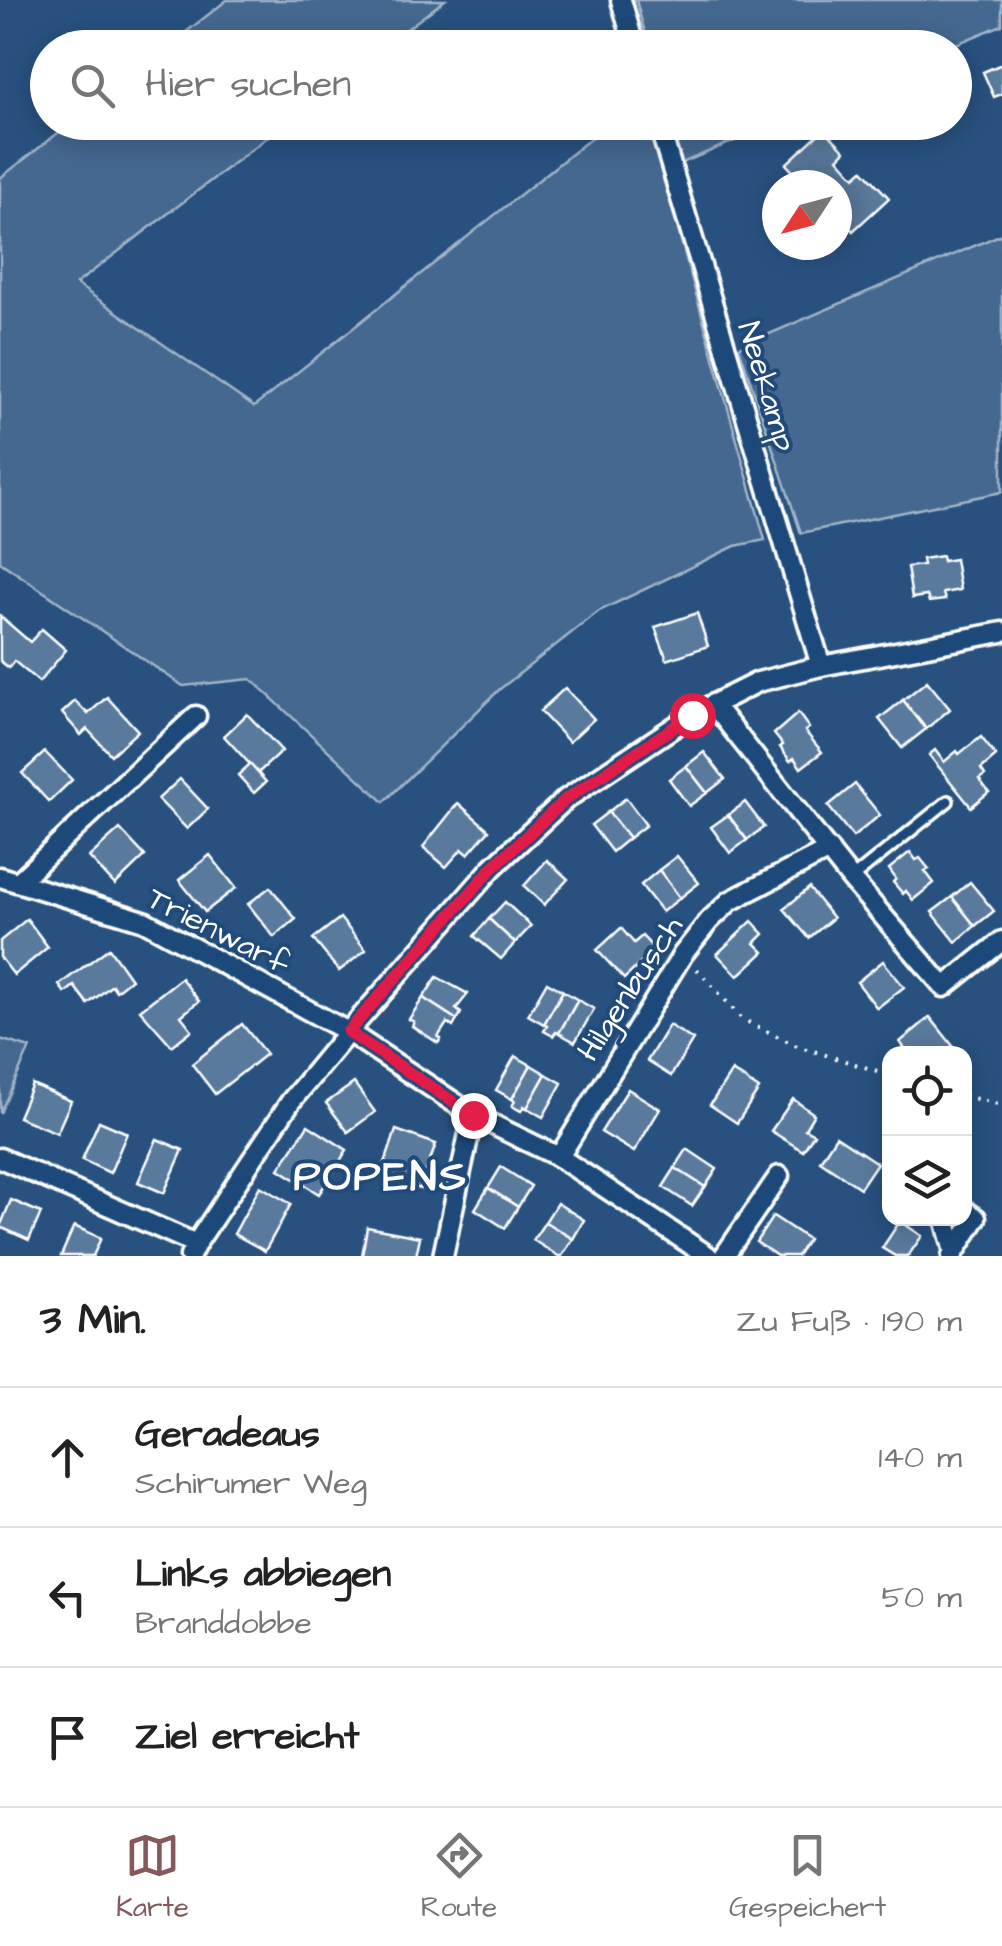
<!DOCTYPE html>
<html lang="de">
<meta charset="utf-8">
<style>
body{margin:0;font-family:"Architects Daughter",sans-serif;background:#f6f6f6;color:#222}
.controls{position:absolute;right:30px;bottom:30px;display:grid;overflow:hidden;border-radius:20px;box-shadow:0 5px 25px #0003}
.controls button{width:90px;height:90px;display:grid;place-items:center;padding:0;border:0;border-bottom:2px solid #e0e0e0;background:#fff;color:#222;font:50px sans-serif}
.compass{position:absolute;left:762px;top:170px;width:90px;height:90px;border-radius:50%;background:#fff;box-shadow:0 5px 25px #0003;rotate:234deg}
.stop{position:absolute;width:30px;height:30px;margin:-22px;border:8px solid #e11d48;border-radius:50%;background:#fff}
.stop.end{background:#e11d48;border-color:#fff;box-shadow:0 2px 10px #0008}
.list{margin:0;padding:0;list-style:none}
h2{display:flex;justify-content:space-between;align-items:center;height:130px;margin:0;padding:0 40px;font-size:42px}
h2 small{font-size:32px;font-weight:400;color:#767676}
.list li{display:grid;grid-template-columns:65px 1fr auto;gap:30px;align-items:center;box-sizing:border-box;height:140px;padding:0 40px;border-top:2px solid #e0e0e0}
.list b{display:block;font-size:38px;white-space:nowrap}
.list p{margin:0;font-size:32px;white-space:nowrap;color:#767676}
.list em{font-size:32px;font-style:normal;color:#767676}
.icon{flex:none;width:55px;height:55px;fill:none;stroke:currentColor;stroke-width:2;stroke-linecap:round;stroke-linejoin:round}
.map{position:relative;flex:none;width:1002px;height:1256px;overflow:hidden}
.search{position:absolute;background:#fff;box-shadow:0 5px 25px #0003;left:30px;right:30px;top:30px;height:110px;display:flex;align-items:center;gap:25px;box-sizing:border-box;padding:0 35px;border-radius:55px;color:#767676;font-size:38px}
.sheet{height:550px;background:#fff}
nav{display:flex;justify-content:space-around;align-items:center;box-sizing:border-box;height:140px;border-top:2px solid #e0e0e0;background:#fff;font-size:28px;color:#767676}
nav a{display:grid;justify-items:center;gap:5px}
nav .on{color:#85585c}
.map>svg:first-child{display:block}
</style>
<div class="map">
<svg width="1002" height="1256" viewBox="0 0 1002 1256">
<rect width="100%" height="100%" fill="#28517f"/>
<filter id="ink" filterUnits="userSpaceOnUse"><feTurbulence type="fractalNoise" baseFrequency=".01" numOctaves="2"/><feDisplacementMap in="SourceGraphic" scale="20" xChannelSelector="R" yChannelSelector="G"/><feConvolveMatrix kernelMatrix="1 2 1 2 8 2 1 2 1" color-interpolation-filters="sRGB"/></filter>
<g filter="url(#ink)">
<!-- green -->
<g fill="#446890" stroke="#a2b4c8" stroke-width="2.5">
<path d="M227,0H445L383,47H167Z"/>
<path d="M636,0H1002V25L949,47H649Z"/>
<path d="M671,122H777V123L682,163Z"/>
<path d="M71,123H286L76,284L254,407L610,123H648L765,540L735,546L599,611L500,689L384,802L251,679L183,686L0,562V178Z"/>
<path d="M1002,234V492L801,533L739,347Z"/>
<path d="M0,1039L30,1048L0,1113Z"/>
</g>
<!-- building -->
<g fill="#5a7a9d" stroke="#fff" stroke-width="2.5">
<path d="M1002,64V94L994,97L983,72Z"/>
<path d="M824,129L845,151L838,158L855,177L863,170L889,198L853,231L837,214V185H820L814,179L806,185L786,164Z"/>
<path d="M942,556L943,561L955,559L960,590L943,593L945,600L929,602L927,596L912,598L907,567L923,565L922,559Z"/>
<path d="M697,613L708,646L667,660L655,627Z"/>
<path d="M0,616L30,642L42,629L66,650L39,682L14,661L9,668L0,661Z"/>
<path d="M927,681L950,709L926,729L903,700Z"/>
<path d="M565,688L594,719L569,742L540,711Z"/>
<path d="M107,697L138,731L111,755L87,729L81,735L62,713L75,701L88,714Z"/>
<path d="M903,700L926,729L902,748L879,719Z"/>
<path d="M798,713L809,728L805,731L822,752L801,768L794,758L790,761L780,747L783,745L774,734Z"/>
<path d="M247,714L282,751L258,773L224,736Z"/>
<path d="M981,737L996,756L981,769L985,775L979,779L989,792L971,807L929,755L935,750L944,762L957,751L959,754Z"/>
<path d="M45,752L72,780L49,802L22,773Z"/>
<path d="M704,752L725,779L707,793L686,766Z"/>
<path d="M250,764L266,782L254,793L238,775Z"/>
<path d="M686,766L707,793L689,806L669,779Z"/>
<path d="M180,779L208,809L187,829L158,799Z"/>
<path d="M855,784L880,815L853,837L828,806Z"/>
<path d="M626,798L646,825L629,838L608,812Z"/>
<path d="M745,802L764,827L747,840L728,815Z"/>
<path d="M458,803L489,830L468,854L462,849L446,867L423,847Z"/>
<path d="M608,812L629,838L612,852L591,825Z"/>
<path d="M728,815L747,840L730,853L711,827Z"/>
<path d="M120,829L145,856L115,885L89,857Z"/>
<path d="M910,852L916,860L920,858L929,869L925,871L934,883L913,900L906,891L903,894L893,882L896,879L889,869Z"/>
<path d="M210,855L236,888L205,912L179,880Z"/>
<path d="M677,856L699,883L680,898L659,870Z"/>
<path d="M547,860L568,879L544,905L524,886Z"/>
<path d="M659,870L680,898L662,912L641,885Z"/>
<path d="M970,882L994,911L975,926L952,897Z"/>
<path d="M270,887L296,919L274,937L248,904Z"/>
<path d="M809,888L833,918L809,938L784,909Z"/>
<path d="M952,897L975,926L956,942L932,912Z"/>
<path d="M505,902L531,926L515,943L489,919Z"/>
<path d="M340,918L366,950L339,971L313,939Z"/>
<path d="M27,919L48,947L14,975L0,957V941Z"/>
<path d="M489,919L515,943L501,959L474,936Z"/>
<path d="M752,921L764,934L755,943L764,952L738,976L717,954Z"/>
<path d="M621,928L634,943L642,936L655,950L624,979L597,950Z"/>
<path d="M109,948L131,979L116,991L112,985L88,1004L74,986L65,993L59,985Z"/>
<path d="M883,961L904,987L877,1008L857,982Z"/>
<path d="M437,977L468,994L456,1009L461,1013L457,1020L423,998Z"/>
<path d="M181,978L199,1001L181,1016L192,1030L172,1046L140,1010Z"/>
<path d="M547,982L563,991L544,1024L528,1015Z"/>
<path d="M563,991L578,1000L559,1033L556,1032L553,1036L544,1031L547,1026L544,1024Z"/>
<path d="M423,998L457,1020L453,1027L447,1023L438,1037L441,1039L438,1043L412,1026L414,1022L409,1019Z"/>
<path d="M578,1000L594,1009L575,1042L559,1033Z"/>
<path d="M930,1017L953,1046L943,1054H909L900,1042Z"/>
<path d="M242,1024L266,1054L215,1094L192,1064Z"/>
<path d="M669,1025L693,1040L671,1076L647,1061Z"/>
<path d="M515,1056L531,1065L512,1099L496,1090Z"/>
<path d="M531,1065L546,1074L527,1108L524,1106L521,1111L512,1106L515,1101L512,1099Z"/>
<path d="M732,1071L759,1089L737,1123L710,1105Z"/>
<path d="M546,1074L562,1083L543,1117L527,1108Z"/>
<path d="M354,1083L375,1112L348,1132L326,1103Z"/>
<path d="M32,1084L71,1101L57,1133L18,1117Z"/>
<path d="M628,1089L660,1109L634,1152L601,1132Z"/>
<path d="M793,1099L814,1114L805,1129L814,1134L803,1151L771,1131Z"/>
<path d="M99,1121L127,1133L110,1173L82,1160Z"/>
<path d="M308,1125L347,1150L319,1194L279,1169Z"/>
<path d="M396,1130L436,1144L420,1189L381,1175Z"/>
<path d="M836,1136L877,1163L860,1188L820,1161Z"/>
<path d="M157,1139L183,1150L164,1193L138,1182Z"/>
<path d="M687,1149L717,1169L705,1187L675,1168Z"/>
<path d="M501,1167L531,1186L518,1207L488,1188Z"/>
<path d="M675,1168L705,1187L692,1206L663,1187Z"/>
<path d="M260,1186L291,1204L265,1251L234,1234Z"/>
<path d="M488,1188L518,1207L505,1228L475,1209Z"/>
<path d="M11,1200L41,1213L29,1240L0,1227Z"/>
<path d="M557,1203L584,1220L573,1239L545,1222Z"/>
<path d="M773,1216L808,1239L797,1256H777L756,1242Z"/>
<path d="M900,1221L922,1236L908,1256H895L882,1248Z"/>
<path d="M545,1222L573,1239L562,1256H558L533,1240Z"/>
<path d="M74,1226L101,1238L93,1256H61Z"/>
<path d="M367,1227L420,1237L416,1256H362Z"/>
</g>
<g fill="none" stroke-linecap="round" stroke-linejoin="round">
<defs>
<path id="service" d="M851,879L948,801"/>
<g id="minor">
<path d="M621,0L635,48"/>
<path d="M658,122L821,666"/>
<path d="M713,704L851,879L944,987L1002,941"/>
<path d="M0,877L144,921L348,1032L473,1115L559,1157L708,1256"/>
<path d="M18,882L196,716"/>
<path d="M559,1157L683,954L709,921L730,901L829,850"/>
<path d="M0,1158L196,1244"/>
<path d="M948,1218L946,1222L954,1252"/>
<path d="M190,1256L196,1244L291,1101L348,1032L492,868L566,799L692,715L758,682L821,666L1002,632"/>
<path d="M443,1256L473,1115"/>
<path d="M724,1256L779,1176"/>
<path d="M952,1256L976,1218L964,1210"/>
</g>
</defs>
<!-- service casing -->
<use href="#service" stroke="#fff" stroke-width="16"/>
<!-- minor casing -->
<use href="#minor" stroke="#fff" stroke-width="25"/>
<!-- path -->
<g stroke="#fff" stroke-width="4" stroke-dasharray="2.5 8" stroke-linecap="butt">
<path d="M697,969L742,1019L797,1046L890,1075"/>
<path d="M964,1096L1002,1105"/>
</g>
<!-- service -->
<use href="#service" stroke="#1f4a7a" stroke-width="9"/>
<!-- minor -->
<use href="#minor" stroke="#1f4a7a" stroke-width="18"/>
</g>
</g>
<g fill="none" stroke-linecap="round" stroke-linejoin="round" filter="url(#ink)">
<!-- route -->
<path stroke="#e11d48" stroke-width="12" d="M473,1115L348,1032L492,868L566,799L692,715"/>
</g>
<g text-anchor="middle" stroke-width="8" stroke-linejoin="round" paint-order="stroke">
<!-- street labels -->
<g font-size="32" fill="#fff" stroke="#1f4a7a">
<text transform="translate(768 386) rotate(73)" y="11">Neekamp</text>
<text transform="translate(219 930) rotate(27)" y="11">Trienwarf</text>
<text transform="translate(629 988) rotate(-57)" y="11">Hilgenbusch</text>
</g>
<!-- district labels -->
<g font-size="42" font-weight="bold" letter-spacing="2.5" fill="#fff" stroke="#1f4a7a">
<text x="381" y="1190">POPENS</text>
</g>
</g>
</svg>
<div class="controls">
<button><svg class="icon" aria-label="locate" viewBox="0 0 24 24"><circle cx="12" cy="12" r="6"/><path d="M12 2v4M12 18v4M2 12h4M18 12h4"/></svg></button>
<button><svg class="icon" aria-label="layers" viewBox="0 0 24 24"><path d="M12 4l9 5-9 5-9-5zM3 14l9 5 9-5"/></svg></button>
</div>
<svg class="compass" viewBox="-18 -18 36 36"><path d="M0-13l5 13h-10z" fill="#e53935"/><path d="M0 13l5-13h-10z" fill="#767676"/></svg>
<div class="stop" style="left:692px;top:715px"></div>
<div class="stop end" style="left:473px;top:1115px"></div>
<div class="search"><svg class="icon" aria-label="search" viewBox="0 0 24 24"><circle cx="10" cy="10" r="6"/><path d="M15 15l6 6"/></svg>Hier suchen</div>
</div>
<section class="sheet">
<h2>3 Min.<small>Zu Fuß · 190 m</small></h2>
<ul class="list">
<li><svg class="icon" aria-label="ahead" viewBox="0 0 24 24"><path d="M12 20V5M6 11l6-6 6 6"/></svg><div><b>Geradeaus</b><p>Schirumer Weg</p></div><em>140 m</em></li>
<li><svg class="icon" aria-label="left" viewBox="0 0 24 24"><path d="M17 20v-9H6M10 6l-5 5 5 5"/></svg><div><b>Links abbiegen</b><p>Branddobbe</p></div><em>50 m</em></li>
<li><svg class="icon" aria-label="arrive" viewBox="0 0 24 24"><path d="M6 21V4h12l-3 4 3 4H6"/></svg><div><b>Ziel erreicht</b></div></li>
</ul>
</section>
<nav>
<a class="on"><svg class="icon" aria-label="map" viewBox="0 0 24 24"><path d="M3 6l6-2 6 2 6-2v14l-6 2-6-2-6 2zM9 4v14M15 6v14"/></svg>Karte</a>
<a><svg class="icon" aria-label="directions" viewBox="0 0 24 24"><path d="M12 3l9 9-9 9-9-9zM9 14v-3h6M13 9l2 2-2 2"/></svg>Route</a>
<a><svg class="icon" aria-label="saved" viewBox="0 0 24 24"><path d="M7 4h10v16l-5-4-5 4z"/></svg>Gespeichert</a>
</nav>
